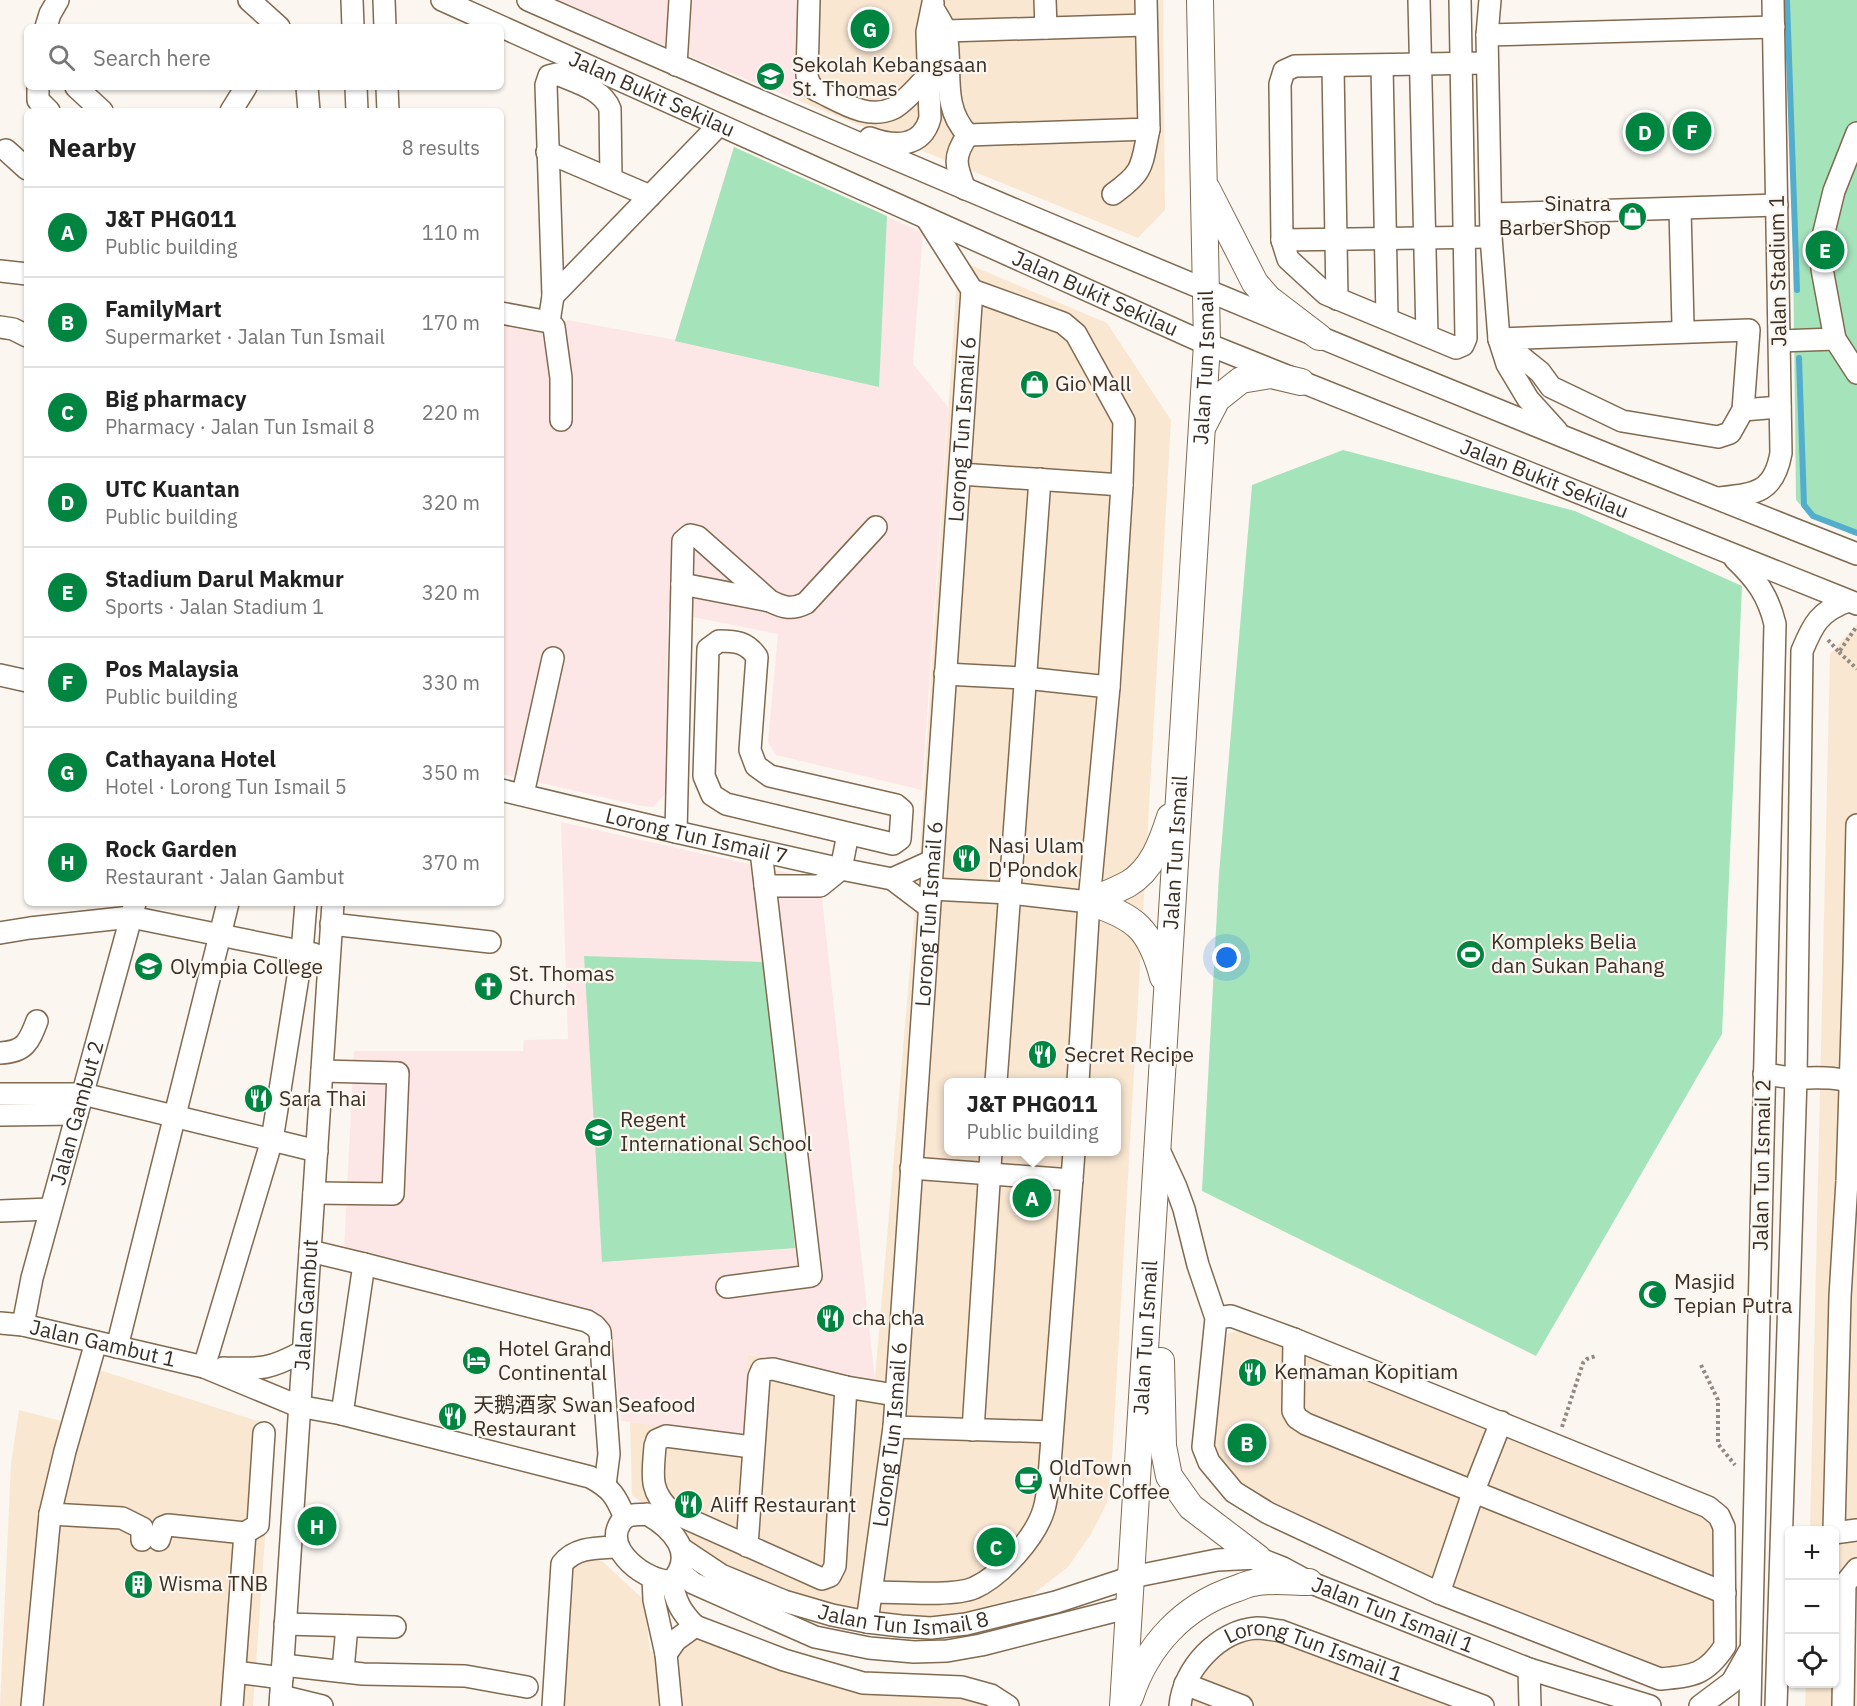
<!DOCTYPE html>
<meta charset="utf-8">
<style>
body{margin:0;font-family:"IBM Plex Sans","Noto Sans SC",sans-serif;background:#f6f6f6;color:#222}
.controls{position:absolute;right:18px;bottom:18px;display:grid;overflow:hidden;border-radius:9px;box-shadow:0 2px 4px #0004}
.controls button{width:54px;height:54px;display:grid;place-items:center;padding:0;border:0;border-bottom:2px solid #e0e0e0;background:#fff;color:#222;font:30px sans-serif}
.you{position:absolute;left:1227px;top:958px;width:21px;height:21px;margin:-15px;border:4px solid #fff;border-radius:50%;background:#1a73e8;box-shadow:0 0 0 9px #1a73e833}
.badge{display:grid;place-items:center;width:39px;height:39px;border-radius:50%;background:#008540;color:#fff;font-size:20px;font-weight:700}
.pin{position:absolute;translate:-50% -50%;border:3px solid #fff;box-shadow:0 2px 6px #0006}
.popup{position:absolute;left:944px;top:1078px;width:177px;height:78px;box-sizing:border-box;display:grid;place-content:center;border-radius:9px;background:#fff;filter:drop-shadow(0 2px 4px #0005);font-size:20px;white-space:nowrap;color:#767676}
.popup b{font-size:22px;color:#222}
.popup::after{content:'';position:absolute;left:50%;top:100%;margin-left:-12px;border:12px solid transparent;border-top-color:#fff}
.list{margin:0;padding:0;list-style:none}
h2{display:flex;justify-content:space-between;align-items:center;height:78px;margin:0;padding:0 24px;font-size:26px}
h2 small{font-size:20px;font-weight:400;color:#767676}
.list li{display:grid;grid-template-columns:39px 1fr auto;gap:18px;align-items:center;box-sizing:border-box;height:90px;padding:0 24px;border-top:2px solid #e0e0e0}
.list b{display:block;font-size:22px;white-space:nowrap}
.list p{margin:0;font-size:20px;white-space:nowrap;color:#767676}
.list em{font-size:20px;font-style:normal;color:#767676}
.icon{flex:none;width:33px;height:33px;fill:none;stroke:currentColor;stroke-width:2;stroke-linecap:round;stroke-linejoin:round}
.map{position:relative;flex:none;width:1857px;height:1706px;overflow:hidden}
.search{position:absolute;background:#fff;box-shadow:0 2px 4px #0004;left:24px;top:24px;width:480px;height:66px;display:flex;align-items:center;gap:15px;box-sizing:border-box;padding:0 21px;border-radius:9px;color:#767676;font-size:22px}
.panel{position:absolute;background:#fff;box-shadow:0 2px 4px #0004;left:24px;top:108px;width:480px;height:798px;border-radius:9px}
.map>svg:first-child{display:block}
</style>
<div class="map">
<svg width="1857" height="1706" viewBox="0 0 1857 1706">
<rect width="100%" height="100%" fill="#fbf6f0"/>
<!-- built -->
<g fill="#fae7d2" fill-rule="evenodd">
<path d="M805,0H1163L1165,210L1138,238L802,102Z"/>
<path d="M958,260L1107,323L1171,420L1112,1459L1107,1503L1091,1534L1068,1567L1032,1595L996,1611L954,1621L905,1619L845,1609L793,1592L722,1565L632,1495L630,1422L745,1437L747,1354L875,1379L920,849ZM948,1082H1116V1152H948Z"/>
<path d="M1857,624V1706H1805L1806,1684H1834V1530H1810L1830,654Z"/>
<path d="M1240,1331H1251L1717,1523L1718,1644L1691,1667L1656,1672L1267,1509L1241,1490L1220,1463L1213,1442L1220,1341L1229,1333Z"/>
<path d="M81,1364L273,1426L253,1706H0L11,1464L19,1410L65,1422Z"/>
<path d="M593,1557L603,1562L644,1600L650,1651L678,1652L691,1641L701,1638L780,1671L861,1685L941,1687L1003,1706H560L571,1569L577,1561Z"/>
<path d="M1253,1625L1485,1706H1176L1181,1682Z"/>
</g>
<!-- education -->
<g fill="#fde7e6">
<path d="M556,0H806L802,102L677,51Z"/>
<path d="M734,147L923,233L913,364L948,407L922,790L776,755L768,742L778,634L668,612L665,794L653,807L642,806L501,774V322L547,330L568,320L675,340Z"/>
<path d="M561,822L820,880L875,1380L748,1354L745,1437L621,1421L611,1326L344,1249L354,1051H523L524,1040L568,1039Z"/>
</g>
<!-- green -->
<g fill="#a5e3bb">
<path d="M1790,0H1857V532L1806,511L1796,500Z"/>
<path d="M734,147L887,216L879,387L675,341Z"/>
<path d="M1343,450L1575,511L1742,586L1722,1034L1536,1356L1202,1191L1219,874L1252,485Z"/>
<path d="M584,956L767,962L795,1248L602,1262Z"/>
</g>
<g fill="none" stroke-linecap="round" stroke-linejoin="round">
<!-- stream -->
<g stroke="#52aecc" stroke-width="6">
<path d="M1787,0L1797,290"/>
<path d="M1799,358L1804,505L1813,516L1857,533"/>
</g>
<defs>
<g id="minor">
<path d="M249,0L279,27"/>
<path d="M352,0L353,27"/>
<path d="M384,0L385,27"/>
<path id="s1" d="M442,0L1207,344L1857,604"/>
<path d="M528,0C968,193 1411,378 1857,554"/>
<path d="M809,0L807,76L810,85L816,90C840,101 867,121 894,108C906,101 918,86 928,76"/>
<path d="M1045,0L1046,28"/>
<path d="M1419,0L1427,335"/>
<path d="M1490,0L1487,35L1491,237L1499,339L1507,364L1528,399L1557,431"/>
<path d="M933,8C937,16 944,25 946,33C953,69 940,106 968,135L1149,129L1146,0"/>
<path d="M46,27L50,14L58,0"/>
<path d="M946,31L1146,25"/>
<path d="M1487,35L1774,27"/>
<path d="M1487,63L1295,66L1284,71L1280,84L1282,240L1491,237"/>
<path d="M676,65L680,0"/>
<path d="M1382,66L1387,318"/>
<path d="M1333,67L1337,299"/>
<path d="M38,87V100L49,111"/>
<path d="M76,87L102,111"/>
<path d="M307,87L309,111"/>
<path d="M356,87L357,111"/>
<path d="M387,87L388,111"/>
<path d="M231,111L246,87"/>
<path d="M1857,133L1834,191L1823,236L1822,269L1835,339L1857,373"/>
<path d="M870,138C894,147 922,148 930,118L927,32L933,3"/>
<path d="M6,150L27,169"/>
<path d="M547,152L650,196"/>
<path d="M965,189C956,166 952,157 968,135"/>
<path d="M1113,194C1145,171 1141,166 1149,129"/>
<path d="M1680,209L1683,325"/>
<path d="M1491,214L1777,205"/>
<path d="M1282,240L1288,259L1326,294L1456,348L1463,345L1466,338L1460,0"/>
<path d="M0,271L27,274"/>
<path d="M972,290L1063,323L1076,334L1124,421L1122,485L1109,687L1089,902L1078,1082"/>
<path d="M553,296L719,125"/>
<path d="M501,313L549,322L554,327L561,378V420"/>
<path d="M549,322L553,296L546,85L549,76L557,74C575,82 603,89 610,109L611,179"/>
<path d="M0,327L13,329L27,336"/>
<path d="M1749,330L1743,410L1730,433L1718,437L1622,421L1551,387L1540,372L1499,339Z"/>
<path d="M1780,341L1835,339"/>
<path d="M1743,410L1780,407"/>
<path d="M960,474L1122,485"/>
<path d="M1719,498C1755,494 1774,493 1781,453L1773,0"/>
<path d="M1735,559C1756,579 1768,595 1775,624L1750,1706"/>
<path d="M682,584L770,601"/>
<path d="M719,641C736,641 747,642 757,657L750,750L756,766L770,776L896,805L902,810L900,839L893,844L726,804L712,795L704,776L708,649Z"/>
<path d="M945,674L1025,678L1109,687"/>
<path d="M0,675L27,681"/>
<path id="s2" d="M501,790L676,832L841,869L892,879L929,907"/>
<path d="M523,794L553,658"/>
<path d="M676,832L683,541L690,535L698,537L770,601C784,608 792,610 806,603L876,527"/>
<path d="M892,879L932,861"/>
<path d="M765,886H820L841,869L848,834"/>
<path d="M931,889L1009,893L1089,902"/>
<path d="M331,924L490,942"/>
<path d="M0,933L30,928L131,917L314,954"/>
<path d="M0,1053C25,1052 29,1042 37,1021"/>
<path d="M1764,1074C1775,1075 1787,1078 1798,1078C1818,1078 1838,1076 1857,1084"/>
<path d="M996,1082L1040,479"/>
<path d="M0,1094H83L317,1151"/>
<path d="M0,1115L77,1114"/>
<path d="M1158,1148L1176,1187L1184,1209L1198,1265L1216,1318L1203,1447L1209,1462L1234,1492L1268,1513L1439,1593L1660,1679C1693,1676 1706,1675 1725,1646L1724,1527L1719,1516L1708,1507L1294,1339L1231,1316L1216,1318"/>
<path d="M911,1168L1072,1180"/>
<path d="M314,1193L393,1194L398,1073L322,1071"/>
<path d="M0,1211L50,1209"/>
<path d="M310,1251L364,1264L342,1414"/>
<path d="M364,1264L587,1321L595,1326L600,1332L609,1454L605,1485"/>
<path d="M727,1287L811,1276L761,851"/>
<path id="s3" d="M0,1323L23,1325L204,1367L298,1406L342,1414L590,1477C611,1488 616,1496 625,1518"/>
<path id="s4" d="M23,1325L32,1278L135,903"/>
<path d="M1294,1339L1293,1411L1297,1418L1306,1424L1725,1593"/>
<path d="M117,1347L228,903"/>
<path d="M204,1367L272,1140L302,952L306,903"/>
<path d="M223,1368C261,1369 268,1370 302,1352"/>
<path d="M894,1427L1052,1432"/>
<path d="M973,1430L991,1152"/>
<path d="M752,1447L666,1436L657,1440L655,1446C653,1474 648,1491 672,1512L822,1579L830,1576L835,1566L846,1387"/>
<path d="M50,1514L122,1518L142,1528V1540"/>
<path d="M647,1514C672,1528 697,1554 672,1581C647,1583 602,1549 621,1522C624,1518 627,1515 633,1515C637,1514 642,1515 647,1514Z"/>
<path d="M1834,1530L1840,1297L1847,1181L1854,966L1857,825"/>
<path d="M1834,1533L1857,1530"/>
<path d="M159,1540L163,1527L168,1525L245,1533L258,1525L264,1433"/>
<path d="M747,1546L759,1377L762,1370L773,1369L846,1387L895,1395"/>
<path id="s5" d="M682,1549L721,1575L784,1601L832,1615L867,1622L901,1626L931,1628L966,1624L1056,1602L1132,1577L1217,1560L1258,1558L1283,1568L1309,1582L1529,1669L1650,1706"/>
<path d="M680,1572L693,1583L815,1637L869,1648L914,1652L947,1651L981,1645L1130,1607"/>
<path d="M653,1578L654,1600L666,1654L671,1706"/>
<path d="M672,1581C675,1601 681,1612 695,1626"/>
<path d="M872,1592C898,1592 952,1597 974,1588C1001,1576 1036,1537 1044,1509C1047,1499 1048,1487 1049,1477L1074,1152"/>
<path d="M1439,1593L1473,1493L1501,1422"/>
<path id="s6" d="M867,1622L894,1427L972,290L927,219"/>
<path d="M285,1624L395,1627"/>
<path d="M666,1654L676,1640L695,1626L784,1660L863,1683L962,1687L991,1695L1008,1706"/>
<path d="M283,1665L363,1674L465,1676L527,1687"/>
<path d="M1529,1669L1530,1706"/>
<path d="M343,1670L347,1626"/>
<path d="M235,1672L282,1678"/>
<path d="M1185,1684L1242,1706"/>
<path d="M281,1696L322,1706"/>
<path d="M32,1706L50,1514L65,1451L96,1342"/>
<path d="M232,1706L245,1533"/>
<path id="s7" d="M280,1706L333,903"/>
<path d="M553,1706L562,1564C575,1547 597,1548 617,1547"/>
<path id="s8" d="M1180,1706C1183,1669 1219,1630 1257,1628C1265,1628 1273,1630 1281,1631L1483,1706"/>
<path d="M1700,1706L1732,1682L1749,1652"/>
<path d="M1776,1706L1796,1078L1802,651C1813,624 1820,611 1848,601"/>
<path d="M1843,1706L1845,1584L1857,1569"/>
</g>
<g id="major">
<path d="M1207,189L1255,283L1268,298L1319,337"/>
<path d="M1204,424L1217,399L1241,380L1271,375L1301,382"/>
<path d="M1089,902C1101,896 1115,891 1128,884C1152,870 1162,842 1170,817"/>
<path d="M1089,902C1136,917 1150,929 1163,977"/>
<path d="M1161,1361L1163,1446L1169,1476L1191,1507L1258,1558"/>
<path d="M1130,1697C1147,1645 1184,1606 1235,1589C1241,1587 1247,1584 1253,1583C1270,1579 1291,1582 1309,1582"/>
<path id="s9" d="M1123,1706L1207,344L1200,0"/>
</g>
</defs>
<!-- minor casing -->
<use href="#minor" stroke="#816a50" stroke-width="24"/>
<!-- major casing -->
<use href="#major" stroke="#816a50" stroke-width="28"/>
<!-- path -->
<g stroke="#928981" stroke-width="4" stroke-dasharray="3 3" stroke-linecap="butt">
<path d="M1828,640L1839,652L1857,626"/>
<path d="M1839,652L1857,669"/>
<path d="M1701,1365L1718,1400V1444L1735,1465"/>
<path d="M1562,1427L1583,1363L1587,1359L1596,1356"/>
</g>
<!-- minor -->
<use href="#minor" stroke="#fff" stroke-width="21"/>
<!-- major -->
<use href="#major" stroke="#fff" stroke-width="26"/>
</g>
<!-- icons -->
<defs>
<symbol id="school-disc" viewBox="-11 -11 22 22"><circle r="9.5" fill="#008540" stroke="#fbf6f0"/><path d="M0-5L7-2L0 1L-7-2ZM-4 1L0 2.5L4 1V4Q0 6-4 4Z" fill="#fff"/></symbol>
<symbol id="shop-disc" viewBox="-11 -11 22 22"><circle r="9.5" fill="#008540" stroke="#fbf6f0"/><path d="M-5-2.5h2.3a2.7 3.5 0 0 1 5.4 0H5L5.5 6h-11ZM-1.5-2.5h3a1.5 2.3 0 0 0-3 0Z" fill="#fff"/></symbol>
<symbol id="restaurant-disc" viewBox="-11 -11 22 22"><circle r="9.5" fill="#008540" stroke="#fbf6f0"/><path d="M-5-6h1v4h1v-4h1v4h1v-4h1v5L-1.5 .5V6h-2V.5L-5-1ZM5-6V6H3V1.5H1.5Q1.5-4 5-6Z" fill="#fff"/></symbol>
<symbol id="stadium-disc" viewBox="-11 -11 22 22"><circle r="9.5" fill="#008540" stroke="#fbf6f0"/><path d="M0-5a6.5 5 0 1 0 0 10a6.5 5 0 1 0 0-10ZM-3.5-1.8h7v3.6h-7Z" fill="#fff"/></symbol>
<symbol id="church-disc" viewBox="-11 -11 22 22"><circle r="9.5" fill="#008540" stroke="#fbf6f0"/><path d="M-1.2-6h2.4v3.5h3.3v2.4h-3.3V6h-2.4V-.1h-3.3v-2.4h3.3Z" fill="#fff"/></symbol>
<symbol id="mosque-disc" viewBox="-11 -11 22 22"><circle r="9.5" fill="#008540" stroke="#fbf6f0"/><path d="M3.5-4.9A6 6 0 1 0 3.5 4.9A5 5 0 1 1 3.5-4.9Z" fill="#fff"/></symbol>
<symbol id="hotel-disc" viewBox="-11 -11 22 22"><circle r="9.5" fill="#008540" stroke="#fbf6f0"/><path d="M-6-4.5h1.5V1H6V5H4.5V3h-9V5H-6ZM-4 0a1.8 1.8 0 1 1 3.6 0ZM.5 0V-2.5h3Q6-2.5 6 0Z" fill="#fff"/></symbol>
<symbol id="cafe-disc" viewBox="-11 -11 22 22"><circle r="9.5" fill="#008540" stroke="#fbf6f0"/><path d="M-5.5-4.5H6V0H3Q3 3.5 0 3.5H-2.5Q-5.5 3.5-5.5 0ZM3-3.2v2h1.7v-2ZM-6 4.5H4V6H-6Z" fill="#fff"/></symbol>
<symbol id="building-disc" viewBox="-11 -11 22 22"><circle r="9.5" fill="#008540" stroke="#fbf6f0"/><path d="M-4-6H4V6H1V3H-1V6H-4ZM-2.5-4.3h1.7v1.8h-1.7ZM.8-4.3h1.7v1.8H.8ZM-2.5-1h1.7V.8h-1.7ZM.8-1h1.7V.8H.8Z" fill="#fff"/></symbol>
</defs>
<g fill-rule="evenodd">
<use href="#school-disc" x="754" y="60" width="33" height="33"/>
<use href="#shop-disc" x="1616" y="200" width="33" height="33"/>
<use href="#shop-disc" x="1018" y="368" width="33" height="33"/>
<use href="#restaurant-disc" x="950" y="842" width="33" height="33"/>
<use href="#stadium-disc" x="1454" y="938" width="33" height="33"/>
<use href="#school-disc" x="132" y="950" width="33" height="33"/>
<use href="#church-disc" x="472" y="970" width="33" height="33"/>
<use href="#restaurant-disc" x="1026" y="1038" width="33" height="33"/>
<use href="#restaurant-disc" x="242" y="1082" width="33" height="33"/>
<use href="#school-disc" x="582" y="1116" width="33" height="33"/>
<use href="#mosque-disc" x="1636" y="1278" width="33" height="33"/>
<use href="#restaurant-disc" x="814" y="1302" width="33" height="33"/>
<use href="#hotel-disc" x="460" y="1344" width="33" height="33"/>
<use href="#restaurant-disc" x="1236" y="1356" width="33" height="33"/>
<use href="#restaurant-disc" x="436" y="1400" width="33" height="33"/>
<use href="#cafe-disc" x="1012" y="1464" width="33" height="33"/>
<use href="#restaurant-disc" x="672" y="1488" width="33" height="33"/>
<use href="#building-disc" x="122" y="1568" width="33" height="33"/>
</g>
<g text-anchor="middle" stroke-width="4.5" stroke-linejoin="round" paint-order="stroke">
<!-- poi labels -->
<g font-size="21" fill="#3b3025" stroke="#fbf6f0" text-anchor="start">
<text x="792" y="72">Sekolah Kebangsaan<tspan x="792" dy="24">St. Thomas</tspan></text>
<text x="1611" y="211" text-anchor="end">Sinatra<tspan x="1611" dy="24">BarberShop</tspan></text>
<text x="1055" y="391">Gio Mall</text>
<text x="988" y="853">Nasi Ulam<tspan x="988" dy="24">D'Pondok</tspan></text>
<text x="1491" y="949">Kompleks Belia<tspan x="1491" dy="24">dan Sukan Pahang</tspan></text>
<text x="170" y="974">Olympia College</text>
<text x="509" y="981">St. Thomas<tspan x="509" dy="24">Church</tspan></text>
<text x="1064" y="1062">Secret Recipe</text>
<text x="279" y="1106">Sara Thai</text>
<text x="620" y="1127">Regent<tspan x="620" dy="24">International School</tspan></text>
<text x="1674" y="1289">Masjid<tspan x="1674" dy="24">Tepian Putra</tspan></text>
<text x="852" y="1325">cha cha</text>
<text x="498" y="1356">Hotel Grand<tspan x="498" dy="24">Continental</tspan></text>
<text x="1274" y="1379">Kemaman Kopitiam</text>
<text x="473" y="1412">天鹅酒家 Swan Seafood<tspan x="473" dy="24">Restaurant</tspan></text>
<text x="1049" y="1475">OldTown<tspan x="1049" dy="24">White Coffee</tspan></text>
<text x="710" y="1512">Aliff Restaurant</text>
<text x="159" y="1591">Wisma TNB</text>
</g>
<!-- street labels -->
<g font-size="21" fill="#3b3025" stroke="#fbf6f0">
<text dy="7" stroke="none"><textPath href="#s1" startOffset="230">Jalan Bukit Sekilau</textPath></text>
<text transform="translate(1778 271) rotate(-91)" y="7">Jalan Stadium 1</text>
<text dy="7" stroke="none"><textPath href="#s1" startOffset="716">Jalan Bukit Sekilau</textPath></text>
<text dy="7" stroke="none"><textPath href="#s9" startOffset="1341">Jalan Tun Ismail</textPath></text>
<text dy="7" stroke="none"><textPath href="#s6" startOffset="1197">Lorong Tun Ismail 6</textPath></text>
<text dy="7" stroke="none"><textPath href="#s1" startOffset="1202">Jalan Bukit Sekilau</textPath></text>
<text dy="7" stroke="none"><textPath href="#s2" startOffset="201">Lorong Tun Ismail 7</textPath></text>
<text dy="7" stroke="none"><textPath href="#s9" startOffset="855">Jalan Tun Ismail</textPath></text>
<text dy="7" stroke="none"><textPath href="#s6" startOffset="711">Lorong Tun Ismail 6</textPath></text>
<text dy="7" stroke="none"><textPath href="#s4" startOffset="219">Jalan Gambut 2</textPath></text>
<text transform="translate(1762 1165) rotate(-89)" y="7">Jalan Tun Ismail 2</text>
<text dy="7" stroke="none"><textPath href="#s7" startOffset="402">Jalan Gambut</textPath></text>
<text dy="7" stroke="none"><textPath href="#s9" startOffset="369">Jalan Tun Ismail</textPath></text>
<text dy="7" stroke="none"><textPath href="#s3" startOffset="105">Jalan Gambut 1</textPath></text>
<text dy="7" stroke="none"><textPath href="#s6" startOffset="189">Lorong Tun Ismail 6</textPath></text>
<text dy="7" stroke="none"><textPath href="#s5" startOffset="237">Jalan Tun Ismail 8</textPath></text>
<text dy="7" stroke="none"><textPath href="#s5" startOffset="747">Jalan Tun Ismail 1</textPath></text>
<text dy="7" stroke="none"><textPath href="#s8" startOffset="178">Lorong Tun Ismail 1</textPath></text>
</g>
</g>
</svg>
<div class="controls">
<button>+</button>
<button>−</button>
<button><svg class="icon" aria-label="locate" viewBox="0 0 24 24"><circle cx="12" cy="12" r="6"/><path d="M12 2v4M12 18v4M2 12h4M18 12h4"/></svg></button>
</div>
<div class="you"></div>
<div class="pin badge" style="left:1032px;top:1198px">A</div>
<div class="popup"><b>J&amp;T PHG011</b>Public building</div>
<div class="pin badge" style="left:1247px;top:1443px">B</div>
<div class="pin badge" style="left:996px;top:1547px">C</div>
<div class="pin badge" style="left:1645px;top:132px">D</div>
<div class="pin badge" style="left:1825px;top:250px">E</div>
<div class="pin badge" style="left:1692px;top:131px">F</div>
<div class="pin badge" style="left:870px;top:29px">G</div>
<div class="pin badge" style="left:317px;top:1526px">H</div>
<div class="search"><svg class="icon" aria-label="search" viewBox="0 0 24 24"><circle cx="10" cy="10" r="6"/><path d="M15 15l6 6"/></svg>Search here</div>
<section class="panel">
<h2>Nearby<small>8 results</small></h2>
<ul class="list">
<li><span class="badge">A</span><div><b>J&amp;T PHG011</b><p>Public building</p></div><em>110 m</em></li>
<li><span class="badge">B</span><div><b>FamilyMart</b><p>Supermarket · Jalan Tun Ismail</p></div><em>170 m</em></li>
<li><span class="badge">C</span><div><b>Big pharmacy</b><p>Pharmacy · Jalan Tun Ismail 8</p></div><em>220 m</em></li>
<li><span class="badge">D</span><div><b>UTC Kuantan</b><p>Public building</p></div><em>320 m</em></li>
<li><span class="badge">E</span><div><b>Stadium Darul Makmur</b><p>Sports · Jalan Stadium 1</p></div><em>320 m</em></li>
<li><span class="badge">F</span><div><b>Pos Malaysia</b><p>Public building</p></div><em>330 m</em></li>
<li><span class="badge">G</span><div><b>Cathayana Hotel</b><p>Hotel · Lorong Tun Ismail 5</p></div><em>350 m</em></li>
<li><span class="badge">H</span><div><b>Rock Garden</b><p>Restaurant · Jalan Gambut</p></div><em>370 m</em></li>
</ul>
</section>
</div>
